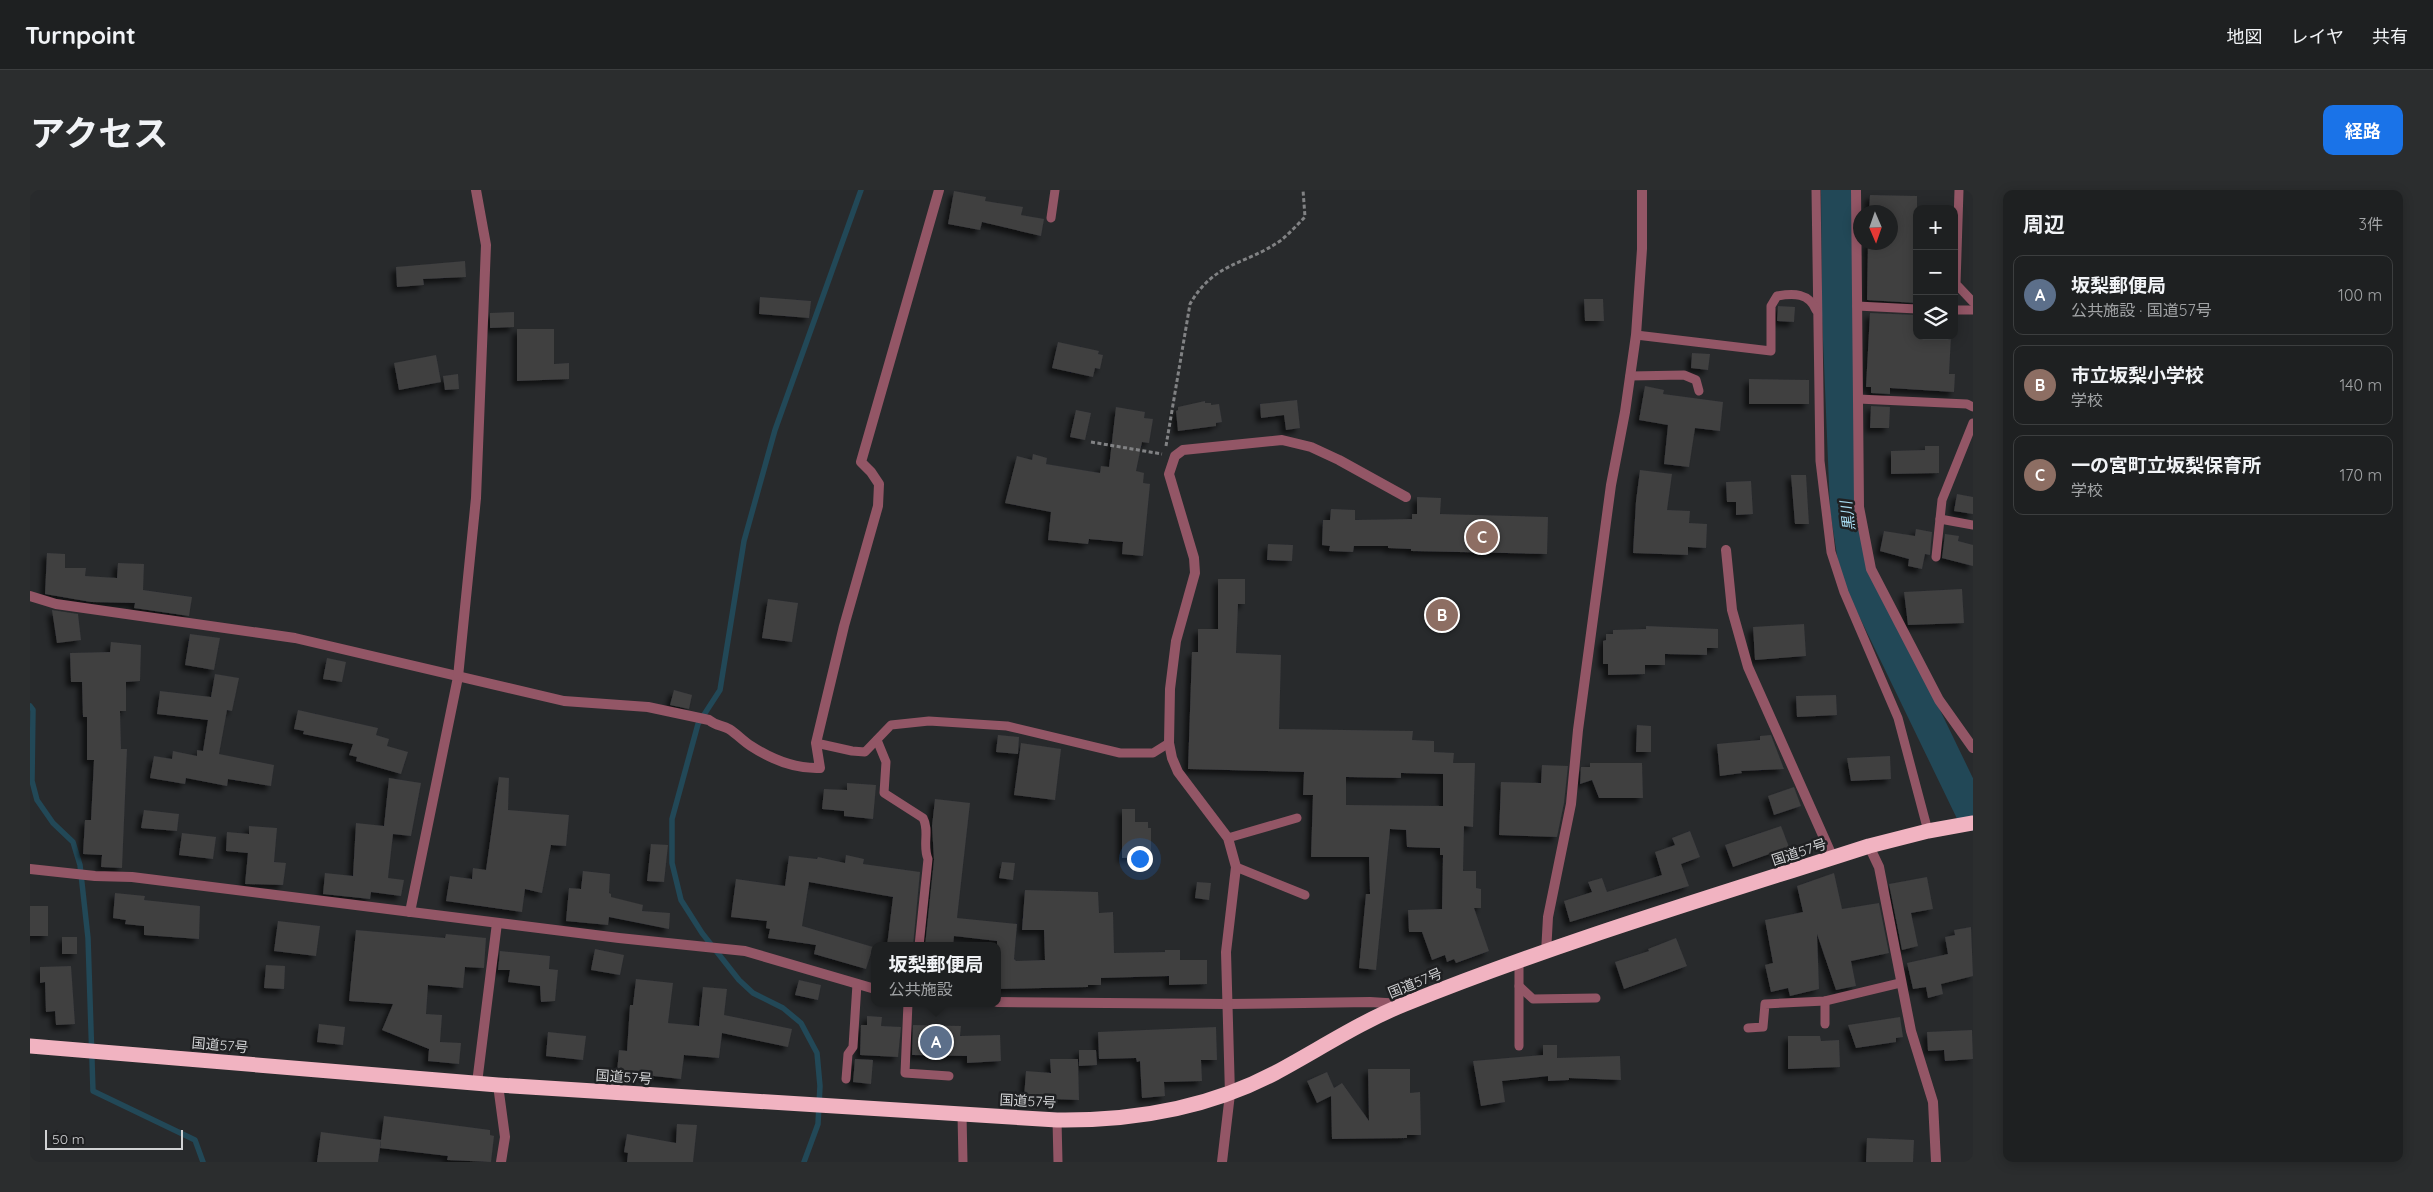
<!DOCTYPE html>
<html lang="ja">
<meta charset="utf-8">
<style>
body{margin:0;font-family:Quicksand,"Noto Sans JP",sans-serif;background:#2b2d2e;color:#f1f3f6}
.controls{position:absolute;right:15px;top:15px;display:grid;overflow:hidden;border-radius:10px;box-shadow:0 2px 12px #0003}
.controls button{width:45px;height:45px;display:grid;place-items:center;padding:0;border:0;border-bottom:1px solid #3c3e3f;background:#1e2021;color:#f1f3f6;font:25px sans-serif}
.compass{position:absolute;left:1823px;top:15px;width:45px;height:45px;border-radius:50%;background:#1e2021;box-shadow:0 2px 12px #0003;rotate:178deg}
.scale{position:absolute;left:15px;bottom:12px;width:138px;box-sizing:border-box;padding-left:5px;border:2px solid #d1d2d4;border-top:0;font-size:14px;line-height:18px;white-space:nowrap;color:#d1d2d4;-webkit-text-stroke:4px #1f2022;paint-order:stroke}
.you{position:absolute;left:1109px;top:668px;width:18px;height:18px;margin:-12px;border:4px solid #fff;border-radius:50%;background:#1a73e8;box-shadow:0 0 0 8px #1a73e833}
.badge{display:grid;place-items:center;width:32px;height:32px;border-radius:50%;background:#1a73e8;color:#fff;font-size:16px;font-weight:700}
.pin{position:absolute;translate:-50% -50%;border:2px solid #fff;box-shadow:0 1px 5px #0006}
.popup{position:absolute;left:841px;top:752px;width:130px;height:65px;box-sizing:border-box;display:grid;place-content:center;border-radius:10px;background:#1e2021;filter:drop-shadow(0 1px 4px #0005);font-size:16px;white-space:nowrap;color:#a1a3a5}
.popup b{font-size:19px;color:#f1f3f6}
.popup::after{content:'';position:absolute;left:50%;top:100%;margin-left:-10px;border:10px solid transparent;border-top-color:#1e2021}
.list{margin:0;padding:0;list-style:none}
h2{display:flex;justify-content:space-between;align-items:center;height:65px;margin:0;padding:0 20px;font-size:21px}
h2 small{font-size:16px;font-weight:400;color:#a1a3a5}
.list li{display:grid;grid-template-columns:32px 1fr auto;gap:15px;align-items:center;box-sizing:border-box;height:80px;margin:0 10px 10px;padding:0 10px;border:1px solid #3c3e3f;border-radius:10px}
.list b{display:block;font-size:19px;white-space:nowrap}
.list p{margin:0;font-size:16px;white-space:nowrap;color:#a1a3a5}
.list em{font-size:16px;font-style:normal;color:#a1a3a5}
.icon{flex:none;width:28px;height:28px;fill:none;stroke:currentColor;stroke-width:2;stroke-linecap:round;stroke-linejoin:round}
.map{position:relative;flex:none;width:1943px;height:972px;overflow:hidden;border-radius:10px}
header{display:flex;align-items:center;gap:30px;box-sizing:border-box;height:70px;padding:0 25px;background:#1e2021;border-bottom:1px solid #3c3e3f}
header strong{font-size:24px}
nav{display:flex;gap:28px;margin-inline-start:auto;font-size:18px}
.intro{display:flex;align-items:center;justify-content:space-between;box-sizing:border-box;height:120px;padding:0 30px}
h1{margin:0;font-size:35px}
.button{padding:12px 22px;border-radius:10px;background:#1a73e8;color:#fff;font-size:18px;font-weight:700}
main{display:flex;gap:30px;padding:0 30px}
aside{flex:1;background:#1e2021;border-radius:10px;box-shadow:0 2px 12px #0003}
.map>svg:first-child{display:block}
</style>
<header>
<strong>Turnpoint</strong>
<nav><a>地図</a><a>レイヤ</a><a>共有</a></nav>
</header>
<div class="intro"><h1>アクセス</h1><a class="button">経路</a></div>
<main>
<div class="map">
<svg width="1943" height="972" viewBox="0 0 1943 972">
<defs>
<filter id="shadow"><feDropShadow dx="-4.5" dy="4.5" stdDeviation="2.5" flood-color="#0009"/></filter>
</defs>
<rect width="100%" height="100%" fill="#282a2c"/>
<g fill="none" stroke-linecap="round" stroke-linejoin="round">
<!-- stream -->
<g stroke="#224857" stroke-width="5.5">
<path d="M0,516L3,520L2,591L7,610L23,633L43,652L50,675L58,748L63,901L165,950L173,972"/>
<path d="M774,972L788,934L790,896L787,863L771,833L753,818L723,803L709,790L672,743L651,710L642,673V629L668,534L690,500L714,351L745,240L831,0"/>
</g>
<!-- river -->
<path stroke="#224857" stroke-width="32" d="M1807,0L1808,125L1816,319L1826,383L1943,625"/>
</g>
<!-- building -->
<g fill="#3f3f41" fill-rule="evenodd" filter="url(#shadow)">
<path d="M924,1L956,7L955,11L993,17L991,25L1014,29L1011,46L952,32L950,40L918,34Z"/>
<path d="M1840,5L1887,6V113L1837,110L1838,52H1860V22H1839Z"/>
<path d="M435,71L436,87L393,89L394,95L367,97L366,77Z"/>
<path d="M730,107L781,111L779,128L729,124Z"/>
<path d="M1554,109H1573L1574,131H1555Z"/>
<path d="M1748,116L1765,117L1764,132L1747,131Z"/>
<path d="M484,122V137L460,138V123Z"/>
<path d="M1840,123L1887,125V146H1921L1919,184H1925L1924,202L1860,198V204L1841,203V197H1836Z"/>
<path d="M487,139H524V174L539,173V189L487,191Z"/>
<path d="M1028,152L1069,161L1068,164L1073,165L1070,179L1065,178L1063,187L1022,178Z"/>
<path d="M1662,163L1680,164L1678,180L1661,178Z"/>
<path d="M406,165L411,192L369,200L364,173Z"/>
<path d="M428,184L429,199L415,200L413,186Z"/>
<path d="M1719,189L1779,190V214H1719Z"/>
<path d="M1615,196L1634,200L1633,204L1693,212L1690,241L1665,238L1659,277L1634,274L1638,235L1609,230Z"/>
<path d="M1267,210L1270,238L1256,240L1254,225L1231,228L1230,214Z"/>
<path d="M1175,211V213H1181V215L1189,214L1192,232L1186,233V236L1148,241L1146,221L1148,220V217Z"/>
<path d="M1841,216L1860,217L1859,238H1840Z"/>
<path d="M1086,217L1115,222L1114,228L1123,229L1119,253L1112,252L1106,281L1114,283L1113,293L1120,294L1113,366L1092,364L1093,352L1059,349L1058,354L1018,350L1021,322L975,313L987,266L1002,270L1003,264L1017,268L1016,274L1070,283L1071,276L1079,277Z"/>
<path d="M1046,220L1061,223L1055,250L1040,247Z"/>
<path d="M1895,256H1909V283L1861,284V261L1895,260Z"/>
<path d="M1610,280L1642,284L1637,320L1660,321L1659,333L1677,334L1676,358L1658,357V365L1603,363L1606,311Z"/>
<path d="M1761,285H1776L1779,334H1765Z"/>
<path d="M1721,291L1723,324L1706,325V312H1697L1696,292Z"/>
<path d="M1927,304L1943,307V324L1924,321Z"/>
<path d="M1387,307L1411,308L1410,324L1518,327L1517,364L1381,361V359L1358,358V356H1324L1323,362L1299,361L1300,356L1292,355L1293,330H1300L1301,319L1325,320V330L1382,329V324H1387Z"/>
<path d="M1886,339L1902,342L1900,365L1895,364L1892,379L1878,376L1879,369L1850,361L1854,341L1885,346Z"/>
<path d="M1915,344L1929,346L1928,351L1943,355V376L1912,368Z"/>
<path d="M1238,354L1263,355L1262,371L1237,370Z"/>
<path d="M17,363L35,364V378H56L55,386L87,388L88,373L114,374L113,400L162,407L159,426L104,418L105,413L61,412L15,404Z"/>
<path d="M1188,389H1215V414H1208L1206,463L1251,465L1249,539L1383,541L1382,550L1404,551V562L1424,563L1423,573H1445L1443,637L1434,636L1433,681H1446V698L1451,699V718H1444L1459,761L1426,773L1424,769L1417,772L1415,765L1402,770L1392,742H1379L1378,720L1412,719L1413,665H1410V658L1377,657L1376,640L1360,639L1346,780L1329,778L1336,704H1340L1339,667H1281L1283,605H1273L1274,582L1158,579L1162,462H1168V439H1188ZM1371,583L1413,584V616L1316,615V587L1371,588Z"/>
<path d="M1932,399L1934,433L1878,435L1874,402Z"/>
<path d="M738,409L768,413L762,452L732,448Z"/>
<path d="M22,420L48,424L51,450L27,453Z"/>
<path d="M1774,434L1776,466L1725,470L1723,437Z"/>
<path d="M1616,436L1688,439V458H1677V465L1635,464V475H1615V484L1578,485V474H1573V451L1576,450V444H1583V440L1616,439Z"/>
<path d="M160,444L190,448L184,480L155,475Z"/>
<path d="M81,452L111,455L110,491L96,492V521H90L91,559H97L92,678L71,677L72,665L53,664L55,630H61L64,570H57V527H53L52,492H41L40,463L80,462Z"/>
<path d="M297,468L316,472L312,492L293,489Z"/>
<path d="M185,484L209,488L202,521L197,520L189,564L244,575L241,596L198,589L197,596L156,588L155,594L120,588L124,566L142,569L143,561L167,566V560L173,561L178,530L127,524L130,501L181,507Z"/>
<path d="M644,500L662,505L659,519L640,515Z"/>
<path d="M1806,505L1807,525L1767,527L1766,506Z"/>
<path d="M268,520L348,538L346,545L359,549L357,556L378,562L371,584L326,571L327,567L319,565L323,554L273,544L274,541L264,539Z"/>
<path d="M1607,535L1621,536V562H1606Z"/>
<path d="M968,545L989,547L988,564L966,562Z"/>
<path d="M1741,545L1754,579L1711,581L1712,583L1690,586L1687,554L1730,550V546Z"/>
<path d="M991,553L1031,559L1025,610L984,605Z"/>
<path d="M1860,566L1861,589L1821,591L1817,568Z"/>
<path d="M1560,573H1612L1613,608H1569L1562,590L1550,594L1551,577H1560Z"/>
<path d="M1512,575L1538,576L1534,613L1527,647L1469,645L1471,592L1511,593Z"/>
<path d="M469,587L479,588L478,620L539,625L536,656L521,655L512,703L495,699L492,722L416,711L420,686L442,689L443,678L456,680Z"/>
<path d="M359,588L391,593L381,646L363,644L358,688L374,690L371,706L341,702L340,709L293,704L295,683L323,686L326,633L354,636Z"/>
<path d="M817,593L846,595L843,629L814,626V621L792,619L794,599L817,600Z"/>
<path d="M1764,597L1771,616L1744,625L1738,606Z"/>
<path d="M905,609L940,613L927,728L987,734L984,769L986,771L1015,770L1014,740H992L995,700L1068,702L1069,723L1083,722L1084,763L1135,762V760H1150V770H1177V794L1139,795V786L1071,788V795H1058V797L967,799V751L924,746L923,756H895L904,670L902,636Z"/>
<path d="M1092,619H1105V632H1118V638H1121V667L1092,668Z"/>
<path d="M114,620L149,624L147,641L111,638Z"/>
<path d="M219,636L247,638L244,672L256,673L253,695L215,694L218,663L196,661L197,642L219,644Z"/>
<path d="M1751,636L1759,657L1703,677L1695,655Z"/>
<path d="M1660,641L1670,667L1651,674L1659,696L1540,732L1534,711L1562,702L1558,692L1572,688L1577,702L1632,685L1625,662L1645,655L1642,648Z"/>
<path d="M152,643L186,647L183,669L149,665Z"/>
<path d="M621,654L638,655L634,692L617,691Z"/>
<path d="M816,665L834,669L833,674L890,682L883,756H857L863,707L779,692L772,736L843,757L836,779L784,764L786,755L738,748L740,739L736,738L737,731L701,727L706,689L755,696L759,666L787,669L788,667L815,673Z"/>
<path d="M972,672L985,673L983,690L969,688Z"/>
<path d="M553,681L580,684L579,703L581,704V707L613,715L612,721L640,723L639,739L579,727L578,735L536,731L539,698L551,699Z"/>
<path d="M1804,683L1812,719L1849,713L1859,763L1821,771L1826,796L1806,800L1787,744L1789,799L1760,806L1758,798L1741,802L1735,775L1743,773L1735,730L1773,722L1767,696Z"/>
<path d="M1897,687L1903,719L1881,723L1888,756L1872,760L1859,694Z"/>
<path d="M1167,692L1181,693L1179,710L1165,708Z"/>
<path d="M85,703L115,706L114,710L170,716L169,749L114,745V736L95,734L96,730L83,728Z"/>
<rect x="0" y="716" width="18" height="30"/>
<path d="M248,731L290,736L286,766L244,761Z"/>
<path d="M1941,737L1943,786L1911,794L1913,804L1898,808L1896,797L1883,799L1877,773L1918,764L1915,747L1925,745L1924,740Z"/>
<path d="M326,740L415,748L416,744L456,748L454,778L435,777L433,798L398,795L396,824L412,825L410,852L431,853L429,874L398,871L399,859L352,840L363,814L319,811Z"/>
<rect x="32" y="747" width="15" height="17"/>
<path d="M1646,748L1657,776L1594,799L1585,772L1619,761L1618,759Z"/>
<path d="M565,759L594,765L590,785L561,780Z"/>
<path d="M470,761L520,766L519,779L528,780L525,811L511,812L510,796L478,792L480,780H468Z"/>
<path d="M236,775L255,776L254,799L234,798Z"/>
<path d="M41,776L45,834L26,835L25,821L16,822L15,792L10,793V777Z"/>
<path d="M606,789L643,793L638,833L669,836L673,797L697,799L694,825L762,839L758,857L692,843L689,868L654,865L651,889L587,882L589,860L597,861L600,815H603Z"/>
<path d="M769,790L791,795L788,810L765,805Z"/>
<path d="M837,826L852,827L851,836L871,837L868,867L830,865L831,835H837Z"/>
<path d="M1870,827L1873,847L1866,848V852L1826,858L1818,835Z"/>
<path d="M289,834L315,837L313,855L287,852Z"/>
<path d="M883,835L931,836L930,846L970,845L971,871L937,873V866L882,865Z"/>
<path d="M1186,837L1187,870H1171L1172,891L1134,892L1135,906L1112,908L1110,871L1107,872L1106,868L1069,869L1068,842Z"/>
<path d="M1942,840L1943,869L1915,871L1914,860L1898,861L1897,842Z"/>
<path d="M518,842L556,846L553,870L516,866Z"/>
<path d="M1758,846H1790L1791,851L1809,850L1810,877L1758,879Z"/>
<path d="M1513,855H1527V868L1590,866L1591,890L1539,888V890L1518,891V886L1472,891L1475,912L1451,916L1443,871L1513,865Z"/>
<path d="M1049,860H1066L1067,875L1049,876Z"/>
<path d="M825,869L843,870L841,894L823,892Z"/>
<path d="M1020,869H1048L1049,910L994,908L996,881L1021,883Z"/>
<path d="M1338,879H1380V903L1390,902L1391,945H1377V948L1302,949L1301,906L1287,913L1277,891L1297,882L1304,898L1312,893L1339,931Z"/>
<path d="M354,926L460,940V945L464,946L461,972L417,970L418,966L350,958Z"/>
<path d="M647,934L667,935L663,972H597L598,963L594,962L597,944L646,953Z"/>
<path d="M291,942L351,950L348,972H287Z"/>
<path d="M1837,948L1884,950L1883,972H1836Z"/>
</g>
<g fill="none" stroke-linecap="round" stroke-linejoin="round">
<!-- path -->
<g stroke="#818284" stroke-width="3" stroke-dasharray="4 2.5" stroke-linecap="butt">
<path d="M1061,252L1132,264"/>
<path d="M1136,256L1160,114C1184,72 1215,75 1250,51C1259,44 1267,35 1275,27L1273,0"/>
</g>
<!-- lane -->
<g stroke="#935666" stroke-width="9">
<path d="M1786,0L1790,271L1801,362L1814,402L1868,528L1898,641"/>
<path d="M1929,0L1926,94L1943,112"/>
<path d="M1021,28L1025,0"/>
<path d="M1827,116L1887,119"/>
<path d="M1924,120H1943"/>
<path d="M1606,145L1741,161V116L1747,106C1764,103 1779,103 1786,120"/>
<path d="M1600,186L1654,185L1666,190L1669,201"/>
<path d="M1828,209L1937,214L1943,217"/>
<path d="M1910,329L1943,335"/>
<path d="M1906,367L1912,310L1943,233"/>
<path d="M847,550L856,572L854,603L893,628C900,641 892,655 898,669L889,756"/>
<path d="M786,553L822,561L835,562L861,535L899,531L977,536L1090,563H1123L1139,553"/>
<path d="M1198,648L1267,628"/>
<path d="M1206,677L1275,705"/>
<path d="M1489,796L1503,809L1566,808"/>
<path d="M1795,811V834"/>
<path d="M878,813L875,883L919,886"/>
<path d="M1718,838L1733,837L1735,814L1795,811L1870,793"/>
<path d="M1489,856V771"/>
<path d="M816,889L818,864L823,857L827,794"/>
<path d="M932,924L933,972"/>
<path d="M1027,930L1028,972"/>
</g>
<!-- street -->
<g stroke="#935666" stroke-width="10">
<path d="M1826,0L1829,317L1841,379L1909,510L1943,558"/>
<path d="M1696,360L1702,420L1718,477L1803,668"/>
<path d="M0,406L26,414L265,448L534,511L618,517L679,530C686,536 692,535 699,539C707,544 713,551 721,556C741,569 766,579 790,578L786,553L814,436L848,316L849,294L841,282L831,272L909,0"/>
<path d="M1839,656L1849,677L1881,841L1903,912L1906,972"/>
<path d="M0,679L65,686L102,687L589,748L715,761L845,799"/>
<path d="M380,722L428,487L446,308L456,55L446,0"/>
<path d="M1516,763L1518,727L1541,614L1548,540L1581,295L1595,222L1606,145L1612,59V0"/>
<path d="M967,812L1198,814L1340,812L1371,814"/>
<path d="M447,893L467,733"/>
<path d="M468,895L475,947L471,972"/>
<path d="M1192,972L1200,904L1196,762L1206,677L1198,648L1148,582L1142,568L1139,553L1140,499L1146,451L1165,383L1164,368L1139,284L1145,266L1153,260L1252,250L1281,257L1309,270L1376,307"/>
</g>
<!-- highway -->
<path stroke="#f1b3c1" stroke-width="15" d="M0,856L468,895L1027,930C1104,931 1177,919 1245,883C1288,860 1330,832 1375,814C1526,753 1684,706 1839,656L1898,641L1943,633"/>
</g>
<g text-anchor="middle" stroke-width="5" stroke-linejoin="round" paint-order="stroke">
<!-- street labels -->
<g font-size="14" fill="#d1d2d4" stroke="#1f2022">
<text transform="translate(1769 662) rotate(-18)" y="5">国道57号</text>
<text transform="translate(1385 793) rotate(-22)" y="5">国道57号</text>
<text transform="translate(190 855) rotate(5)" y="5">国道57号</text>
<text transform="translate(594 887) rotate(4)" y="5">国道57号</text>
<text transform="translate(998 911) rotate(3)" y="5">国道57号</text>
</g>
<!-- water labels -->
<g font-size="15" font-style="italic" fill="#a6daf0" stroke="#1f2022">
<text transform="translate(1818 326) rotate(-97)" y="5">黒川</text>
</g>
</g>
</svg>
<div class="controls">
<button>+</button>
<button>−</button>
<button><svg class="icon" aria-label="layers" viewBox="0 0 24 24"><path d="M12 4l9 5-9 5-9-5zM3 14l9 5 9-5"/></svg></button>
</div>
<svg class="compass" viewBox="-18 -18 36 36"><path d="M0-13l5 13h-10z" fill="#e53935"/><path d="M0 13l5-13h-10z" fill="#a1a3a5"/></svg>
<div class="scale">50 m</div>
<div class="you"></div>
<div class="pin badge" style="left:906px;top:852px;background:#5c6f8a">A</div>
<div class="popup"><b>坂梨郵便局</b>公共施設</div>
<div class="pin badge" style="left:1412px;top:425px;background:#8d6e63">B</div>
<div class="pin badge" style="left:1452px;top:347px;background:#8d6e63">C</div>
</div>
<aside>
<h2>周辺<small>3件</small></h2>
<ul class="list">
<li><span class="badge" style="background:#5c6f8a">A</span><div><b>坂梨郵便局</b><p>公共施設 · 国道57号</p></div><em>100 m</em></li>
<li><span class="badge" style="background:#8d6e63">B</span><div><b>市立坂梨小学校</b><p>学校</p></div><em>140 m</em></li>
<li><span class="badge" style="background:#8d6e63">C</span><div><b>一の宮町立坂梨保育所</b><p>学校</p></div><em>170 m</em></li>
</ul>
</aside>
</main>
